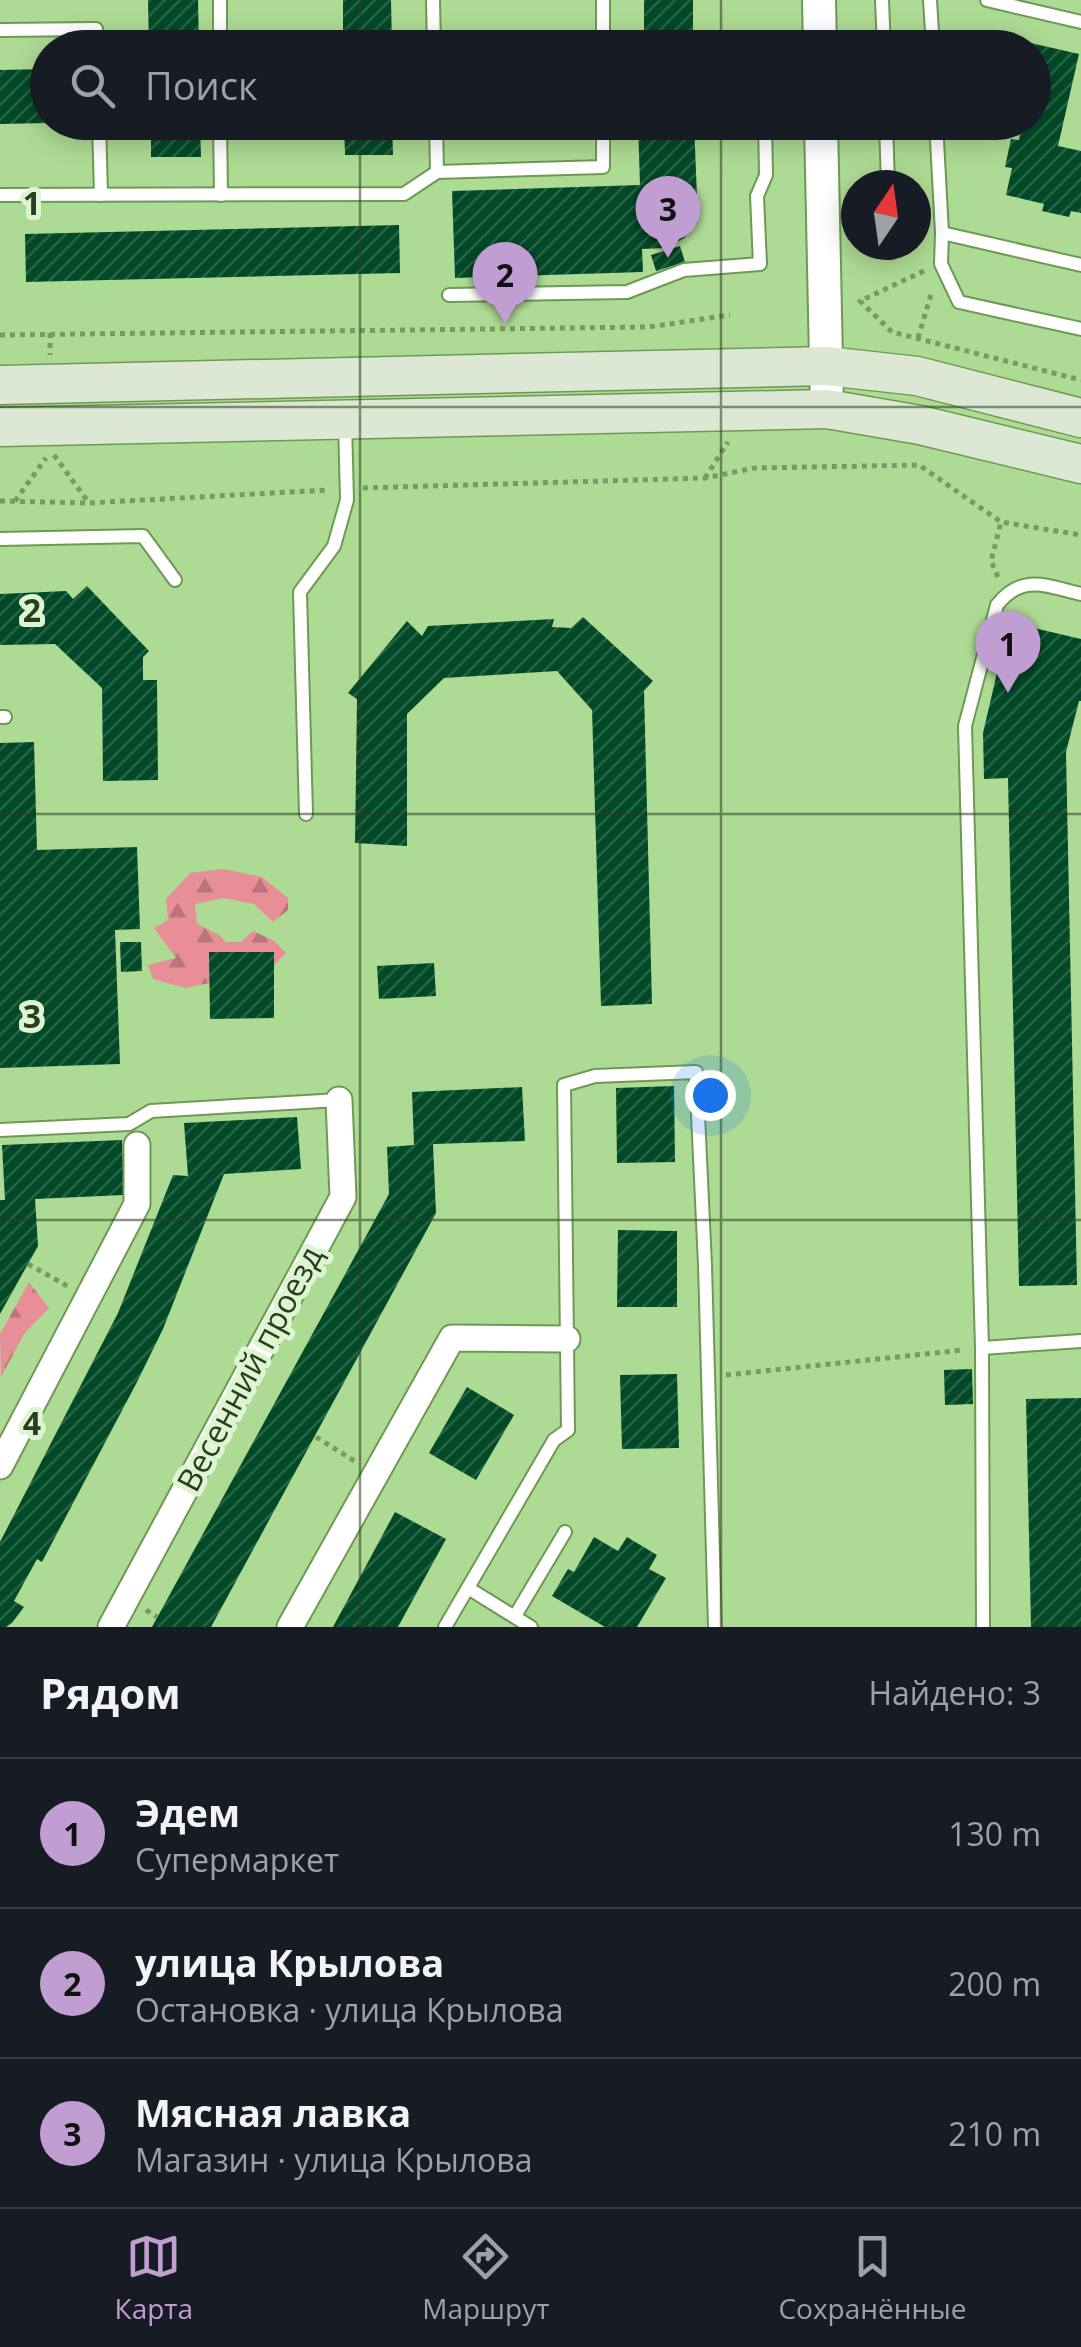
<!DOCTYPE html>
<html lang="ru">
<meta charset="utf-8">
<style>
body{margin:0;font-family:"Open Sans",sans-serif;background:#20242c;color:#f1f3f6}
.compass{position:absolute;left:841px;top:170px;width:90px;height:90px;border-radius:50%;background:#171b24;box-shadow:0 5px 25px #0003;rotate:13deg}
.you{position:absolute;left:710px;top:1095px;width:35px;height:35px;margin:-25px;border:8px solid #fff;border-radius:50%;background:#1a73e8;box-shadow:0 0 0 15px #1a73e833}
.badge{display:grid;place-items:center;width:65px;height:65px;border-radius:50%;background:#c19ed2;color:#111;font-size:32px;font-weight:700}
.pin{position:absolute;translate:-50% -82px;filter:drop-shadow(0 2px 5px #0008)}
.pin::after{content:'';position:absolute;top:52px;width:35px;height:30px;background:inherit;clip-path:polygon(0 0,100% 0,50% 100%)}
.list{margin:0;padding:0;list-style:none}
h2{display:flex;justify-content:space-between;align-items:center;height:130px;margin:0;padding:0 40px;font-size:42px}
h2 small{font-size:32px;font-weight:400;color:#9ea1a6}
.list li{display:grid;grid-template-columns:65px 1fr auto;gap:30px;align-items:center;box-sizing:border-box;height:150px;padding:0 40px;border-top:2px solid #363941}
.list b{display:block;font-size:38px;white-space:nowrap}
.list p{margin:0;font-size:32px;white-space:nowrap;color:#9ea1a6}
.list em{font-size:32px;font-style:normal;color:#9ea1a6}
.icon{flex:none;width:55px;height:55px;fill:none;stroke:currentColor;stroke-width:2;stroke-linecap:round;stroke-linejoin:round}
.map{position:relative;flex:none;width:1081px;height:1627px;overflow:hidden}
.search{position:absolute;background:#171b24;box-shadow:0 5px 25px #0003;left:30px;right:30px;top:30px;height:110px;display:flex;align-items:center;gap:25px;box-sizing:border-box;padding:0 35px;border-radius:55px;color:#9ea1a6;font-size:38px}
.sheet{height:580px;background:#171b24}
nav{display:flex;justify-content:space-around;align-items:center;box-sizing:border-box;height:140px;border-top:2px solid #363941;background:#171b24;font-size:28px;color:#9ea1a6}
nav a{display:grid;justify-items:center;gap:5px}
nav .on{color:#c19ed2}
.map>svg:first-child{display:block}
</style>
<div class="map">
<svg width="1081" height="1627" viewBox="0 0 1081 1627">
<defs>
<pattern id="forest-firs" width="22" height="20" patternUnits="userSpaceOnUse" patternTransform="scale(2.5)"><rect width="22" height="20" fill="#e78e96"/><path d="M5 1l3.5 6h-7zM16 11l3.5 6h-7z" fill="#bb757a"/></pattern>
<pattern id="building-hatch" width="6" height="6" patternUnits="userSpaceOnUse" patternTransform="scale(2.5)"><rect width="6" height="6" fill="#024a27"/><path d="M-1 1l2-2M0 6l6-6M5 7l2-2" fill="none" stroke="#286345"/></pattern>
</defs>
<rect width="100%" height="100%" fill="#aedb94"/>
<!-- forest -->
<g fill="url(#forest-firs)">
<path d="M223,869L262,877L288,898V910L273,922L254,904L223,898L195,904L197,924L219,935L226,942H241L253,931L273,940L286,953L273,966V952H210V983L185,988L153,979L148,965L176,958L154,928L168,920L166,899L190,873Z"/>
<path d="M29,1282L49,1308L24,1334L1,1377L0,1334Z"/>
</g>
<!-- building -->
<g fill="url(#building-hatch)">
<path d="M148,0H198L199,48H149Z"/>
<path d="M343,0H391L392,48H343Z"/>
<rect x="644" y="0" width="49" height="40"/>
<path d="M1022,41L1079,54L1058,146L1081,151V213L1071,211L1069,217L1042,211L1044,204L1006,195L1012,168L1005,167L1011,139L1019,140L1021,129L1000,122H1034V48H1020Z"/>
<path d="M48,69V123L0,124V70Z"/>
<path d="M151,122H200L201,157H151Z"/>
<path d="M344,122H392L393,155H345Z"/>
<path d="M638,122H694L698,222L684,238L666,248L642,249L643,272L455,278L452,191L640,185Z"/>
<path d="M399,225L400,273L26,282L25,234Z"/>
<path d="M680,246L685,262L656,271L651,255Z"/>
<path d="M87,586L149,651L143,657V680H157L158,780L103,781L102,688L55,644L0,645V594L66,591L73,599Z"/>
<path d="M583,617L653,681L644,691L652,1004L601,1006L592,710L557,671L444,678L407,714V846L355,843L357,699L348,693L407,621L422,636L428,626L554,619L552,627L571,628Z"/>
<path d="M1034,628L1081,639V701H1079L1066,752L1077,1285L1019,1286L1008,778L984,779L983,733L1003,647Z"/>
<path d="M34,742L37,850L137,847L140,929L115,930L120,1064L0,1068V743Z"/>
<path d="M120,942H141L142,971L121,972Z"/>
<path d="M209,952H274V1018L210,1019Z"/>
<path d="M434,963L436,996L379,999L377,966Z"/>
<path d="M674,1086L675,1162L617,1163L616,1088Z"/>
<path d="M522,1087L525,1141L433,1144L436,1213L211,1627H152L389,1194L387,1147L414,1145L412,1092Z"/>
<path d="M297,1117L301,1169L224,1174L163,1329L137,1382L42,1562L37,1559L14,1601L24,1607L12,1623L6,1627H0V1542L118,1313L173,1175L188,1176L184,1123Z"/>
<path d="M122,1140L124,1195L35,1199L38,1246L0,1314V1200H5L2,1145Z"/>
<path d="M618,1230L677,1231V1307H617Z"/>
<path d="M972,1369L973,1404L945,1405L944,1370Z"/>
<path d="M677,1374L679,1448L622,1449L620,1375Z"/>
<path d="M467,1387L514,1415L476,1480L429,1453Z"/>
<path d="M1081,1398V1627H1031L1026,1399Z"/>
<path d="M395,1512L446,1539L398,1627H333Z"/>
<path d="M594,1537L618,1551L627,1537L657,1555L649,1569L666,1578L637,1627H605L552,1596L568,1569L574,1572Z"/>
</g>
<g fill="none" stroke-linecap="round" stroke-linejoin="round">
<defs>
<g id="service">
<path d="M220,0V48"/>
<path d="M433,0L434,48"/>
<path d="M882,0L884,48"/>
<path d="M930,0L933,48"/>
<path d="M987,0L1081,22"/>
<path d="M0,30L96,29V48"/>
<path d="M603,48V0"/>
<path d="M99,122L101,195"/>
<path d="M220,122L221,195"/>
<path d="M436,122L437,172"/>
<path d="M886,122L888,185"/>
<path d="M936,122L942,233L1081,265"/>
<path d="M0,195L404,194L437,172L603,167V122"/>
<path d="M942,233L941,264L959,302L1081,329"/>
<path d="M890,245L891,252"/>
<path d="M449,295L627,292L684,270L760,264L757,196L766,175L765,122"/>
<path d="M0,539L143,536L175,580"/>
<path d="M0,717H5"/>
<path d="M306,814L300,592L334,546L347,500L345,422"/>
<path d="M0,1130L129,1124L151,1111L339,1100"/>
<path d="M982,1348L1081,1341"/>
<path d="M468,1588L531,1627"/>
<path d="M515,1616L565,1532"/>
<path d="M445,1627L554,1440L568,1430L564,1085L595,1076L696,1072L705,1265L715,1627"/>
<path d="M983,1627L982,1348L965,726L997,605C1022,573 1047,586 1081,594"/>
</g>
<g id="minor">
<path d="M0,1466L137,1204V1145"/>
<path d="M111,1627L343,1197L339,1100"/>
<path d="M290,1627L452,1338L567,1339"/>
</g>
<g id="tertiary">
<path d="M819,0L820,48"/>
<path d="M821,122L827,409"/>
</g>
<g id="secondary">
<path d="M0,385L827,366L917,376L1081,418"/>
<path d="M0,427L827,409L920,425L1081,464"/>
</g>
</defs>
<!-- service casing -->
<use href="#service" stroke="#6e9954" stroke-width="16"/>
<!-- minor casing -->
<use href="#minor" stroke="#6e9954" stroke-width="29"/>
<!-- tertiary casing -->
<use href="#tertiary" stroke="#6e9954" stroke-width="36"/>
<!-- secondary casing -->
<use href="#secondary" stroke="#6e9954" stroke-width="41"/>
<!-- path -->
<g stroke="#789a65" stroke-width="5" stroke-dasharray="5 5" stroke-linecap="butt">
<path d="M924,271L860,301L892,332L1081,380"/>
<path d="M50,333V355"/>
<path d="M0,335L649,327L730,315"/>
<path d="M918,338L932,291"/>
<path d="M54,455L89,503"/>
<path d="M705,478L728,442"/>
<path d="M363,488L705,478L755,468L919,465L1001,522L1081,535"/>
<path d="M0,501L89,503L327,490"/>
<path d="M15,501L46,458"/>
<path d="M998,577L991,561L1001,522"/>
<path d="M28,1264L69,1287"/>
<path d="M726,1375L963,1350"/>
<path d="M316,1437L356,1462"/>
<path d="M146,1610L157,1617"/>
</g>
<!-- service -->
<use href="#service" stroke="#fff" stroke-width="12"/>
<!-- minor -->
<use href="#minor" stroke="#fff" stroke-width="25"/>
<!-- tertiary -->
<use href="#tertiary" stroke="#fff" stroke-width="32"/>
<!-- secondary -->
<use href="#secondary" stroke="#dce8d4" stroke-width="38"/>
</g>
<!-- grid -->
<path fill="none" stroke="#2b3d20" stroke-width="2.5" stroke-opacity="0.55" d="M360,0V48M721,0V48M360,122V1627M721,122V1627M0,407H1081M0,814H1081M0,1220H1081"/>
<g text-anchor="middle" stroke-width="10" stroke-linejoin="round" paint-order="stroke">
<!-- street labels -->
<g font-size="32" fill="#2b3d20" stroke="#ddf5d1">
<text transform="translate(250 1369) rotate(-62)" y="11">Весенний проезд</text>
</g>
</g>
<g font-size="32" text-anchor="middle" font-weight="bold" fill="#2b3d20" stroke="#ddf5d1" stroke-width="10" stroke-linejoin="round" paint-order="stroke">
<text x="32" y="215">1</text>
<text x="32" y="622">2</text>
<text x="32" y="1028">3</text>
<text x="32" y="1435">4</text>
</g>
</svg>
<svg class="compass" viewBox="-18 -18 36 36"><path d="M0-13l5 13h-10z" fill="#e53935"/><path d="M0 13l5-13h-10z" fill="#9ea1a6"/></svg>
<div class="you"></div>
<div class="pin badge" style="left:1008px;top:693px">1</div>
<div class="pin badge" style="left:505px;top:324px">2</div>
<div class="pin badge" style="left:668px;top:258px">3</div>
<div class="search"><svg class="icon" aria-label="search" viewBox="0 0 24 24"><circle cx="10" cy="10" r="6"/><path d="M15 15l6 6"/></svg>Поиск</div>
</div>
<section class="sheet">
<h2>Рядом<small>Найдено: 3</small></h2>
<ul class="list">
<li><span class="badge">1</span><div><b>Эдем</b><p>Супермаркет</p></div><em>130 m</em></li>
<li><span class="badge">2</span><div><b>улица Крылова</b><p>Остановка · улица Крылова</p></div><em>200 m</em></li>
<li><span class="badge">3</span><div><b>Мясная лавка</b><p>Магазин · улица Крылова</p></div><em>210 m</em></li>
</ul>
</section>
<nav>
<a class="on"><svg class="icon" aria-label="map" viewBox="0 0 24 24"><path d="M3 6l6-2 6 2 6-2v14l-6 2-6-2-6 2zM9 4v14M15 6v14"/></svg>Карта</a>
<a><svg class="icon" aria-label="directions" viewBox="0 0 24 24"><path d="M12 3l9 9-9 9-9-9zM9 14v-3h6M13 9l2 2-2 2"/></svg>Маршрут</a>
<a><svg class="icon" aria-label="saved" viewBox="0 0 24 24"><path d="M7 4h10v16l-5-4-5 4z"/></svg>Сохранённые</a>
</nav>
